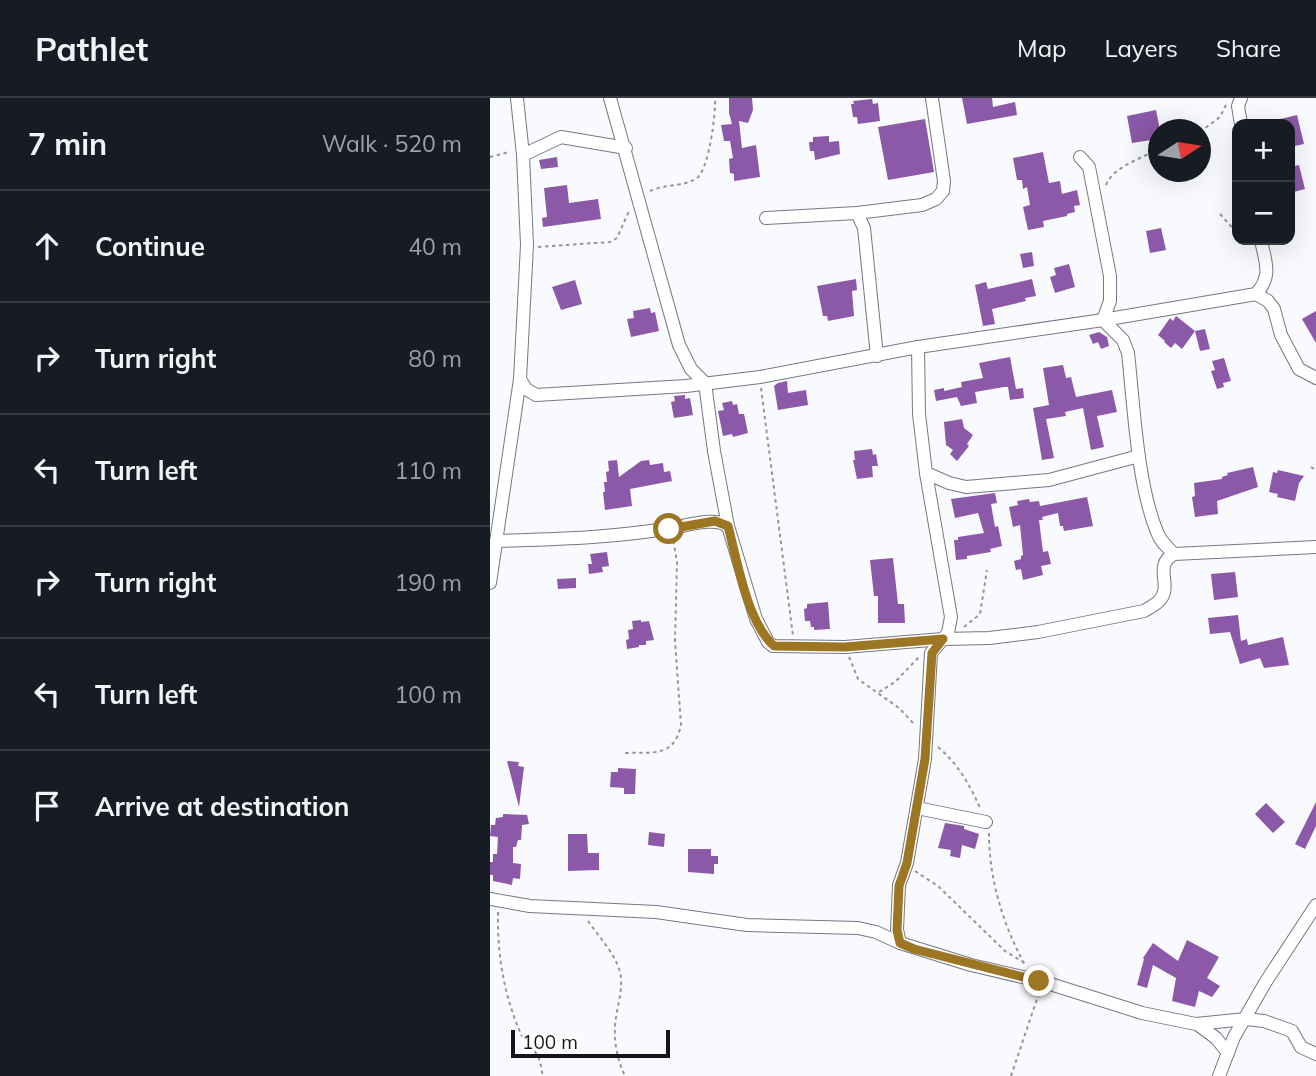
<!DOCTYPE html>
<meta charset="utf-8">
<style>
body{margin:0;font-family:Mulish,sans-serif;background:#242831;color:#f1f3f6}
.controls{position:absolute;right:21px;top:21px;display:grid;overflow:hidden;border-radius:14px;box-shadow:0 7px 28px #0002}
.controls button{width:63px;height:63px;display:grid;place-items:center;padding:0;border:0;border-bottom:2px solid #363941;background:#171b24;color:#f1f3f6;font:35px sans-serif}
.compass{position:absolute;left:658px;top:21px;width:63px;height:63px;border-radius:50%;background:#171b24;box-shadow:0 7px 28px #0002;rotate:78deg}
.scale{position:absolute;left:21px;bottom:18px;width:159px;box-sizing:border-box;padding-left:7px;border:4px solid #14151a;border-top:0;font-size:19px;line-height:24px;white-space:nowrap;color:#14151a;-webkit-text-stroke:5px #fff;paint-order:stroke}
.stop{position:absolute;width:21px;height:21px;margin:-16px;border:5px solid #9d7623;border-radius:50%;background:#fff}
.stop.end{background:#9d7623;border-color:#fff;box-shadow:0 2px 7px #0008}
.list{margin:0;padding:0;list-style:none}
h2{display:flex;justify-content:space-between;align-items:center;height:91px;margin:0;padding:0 28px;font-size:30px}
h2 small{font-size:23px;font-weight:400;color:#9ea1a6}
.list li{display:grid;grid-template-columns:46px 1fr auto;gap:21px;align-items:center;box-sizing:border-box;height:112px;padding:0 28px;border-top:2px solid #363941}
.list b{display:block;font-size:26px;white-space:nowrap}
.list em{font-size:23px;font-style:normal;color:#9ea1a6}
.icon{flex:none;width:38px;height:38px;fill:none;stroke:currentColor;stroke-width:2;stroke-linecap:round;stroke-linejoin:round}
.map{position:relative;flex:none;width:826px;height:978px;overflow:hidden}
header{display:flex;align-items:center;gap:42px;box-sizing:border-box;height:98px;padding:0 35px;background:#171b24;border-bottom:2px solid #363941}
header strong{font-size:33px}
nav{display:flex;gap:38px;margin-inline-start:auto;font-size:24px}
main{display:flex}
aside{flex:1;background:#171b24}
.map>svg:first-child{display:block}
</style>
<header>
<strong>Pathlet</strong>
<nav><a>Map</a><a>Layers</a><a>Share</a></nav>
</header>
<main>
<aside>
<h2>7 min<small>Walk · 520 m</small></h2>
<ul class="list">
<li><svg class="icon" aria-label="ahead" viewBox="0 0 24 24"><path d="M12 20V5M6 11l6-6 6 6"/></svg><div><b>Continue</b></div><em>40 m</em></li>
<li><svg class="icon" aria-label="right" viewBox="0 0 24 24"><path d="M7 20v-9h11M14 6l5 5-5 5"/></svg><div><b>Turn right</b></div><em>80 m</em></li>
<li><svg class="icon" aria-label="left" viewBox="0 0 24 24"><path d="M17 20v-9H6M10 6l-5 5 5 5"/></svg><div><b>Turn left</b></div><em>110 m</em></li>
<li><svg class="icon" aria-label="right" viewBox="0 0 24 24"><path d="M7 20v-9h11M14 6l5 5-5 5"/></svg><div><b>Turn right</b></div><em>190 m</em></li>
<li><svg class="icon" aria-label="left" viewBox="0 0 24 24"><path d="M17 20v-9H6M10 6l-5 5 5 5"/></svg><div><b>Turn left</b></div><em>100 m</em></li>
<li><svg class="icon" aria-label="arrive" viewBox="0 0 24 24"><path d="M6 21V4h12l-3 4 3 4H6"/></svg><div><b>Arrive at destination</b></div></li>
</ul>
</aside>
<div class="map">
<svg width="826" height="978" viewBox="0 0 826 978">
<rect width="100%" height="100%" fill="#f9fafd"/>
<!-- building -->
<g fill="#8b59a8">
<path d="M239,0H262L263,12L258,25L249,23L252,50L266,47L270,79L244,83V76L240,75L239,61L243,60L240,43H234L231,27L242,26L239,15Z"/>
<path d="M472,0H502L503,9L525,4L527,17L477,26Z"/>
<path d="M382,1L383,6L388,5L390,23L368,26L367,19H363L361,6H364L363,3Z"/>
<path d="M666,12L670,32L668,41L642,45L637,18Z"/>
<path d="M807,17L814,46L800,49V26H782V23Z"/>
<path d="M435,21L444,74L398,82L388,29Z"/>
<path d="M339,38V44L349,43L350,56L325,62L324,53H320L319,44H323V39Z"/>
<path d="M553,54L559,85L570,83L572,96L587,92L590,107L584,108L585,114L577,116V118L553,123L554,129L538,132L533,109L540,107L537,89L533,91L532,82H527L523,60Z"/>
<path d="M67,59L68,69L51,71L49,62Z"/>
<path d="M809,67L815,91L800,95V69Z"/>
<path d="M77,87L79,105L108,101L111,121L53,129L52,120L57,119L54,90Z"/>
<path d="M671,130L676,152L660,155L656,133Z"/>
<path d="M542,154L544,168L533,170L530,156Z"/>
<path d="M579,166L585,189L565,195L560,179L566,177L564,170Z"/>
<path d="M366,181L367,192L362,193L364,218L338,223L337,218H333L327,188Z"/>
<path d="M542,181L546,198L535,200L536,203L502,211L505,226L493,228L485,187L496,184L498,191Z"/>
<path d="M85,182L92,206L71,212L62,189Z"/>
<path d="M160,210L161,215L165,214L169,233L141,239L137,221L144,220L143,213Z"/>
<path d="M826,213V245L812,221Z"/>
<path d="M686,218L705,233L715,231L720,251L710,253L705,233L692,251L685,245L681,250L674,244L675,243L668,237L680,220L683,223Z"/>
<path d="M609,234L617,239L619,248L611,251L608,244L603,246L599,237Z"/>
<path d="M520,259L526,291L533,290L534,300L520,302L518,289H514L485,294L487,305L471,308L467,299L446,303L444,292L454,290V293L472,289L471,284L493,280L489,265Z"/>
<path d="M734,260L741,283L733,285L734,289L727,291L721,273L725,272L722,263Z"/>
<path d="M573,267L576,280L581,279L586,299L622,292L627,314L607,318L614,349L601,352L593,310L575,314L576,318L556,321L564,360L552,362L543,310L559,307L553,270Z"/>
<path d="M297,283L298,295L316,292L318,307L288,312L284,288L288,285Z"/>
<path d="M195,297V301L200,300L203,317L184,320L181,304L185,303L184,298Z"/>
<path d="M242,303L243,307L247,306L249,316H254L258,335L243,339L242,336L233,338L228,313L234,312L232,305Z"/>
<path d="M472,321L474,330L483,337L477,346L479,348L467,363L460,356L463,352L456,347L454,324Z"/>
<path d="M382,351L383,357L386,356L388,368H382L383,379L367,381L363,362H365L364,353Z"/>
<path d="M127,362L129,379L151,363L159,362L160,367L173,365L174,374L180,373L182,383L140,391L142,408L115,412L113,394H115L114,384H117L116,374L119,373L118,363Z"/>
<path d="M763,369L768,389L727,403L728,416L705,419L702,399L705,398L704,385L732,381V379L738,377L737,375Z"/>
<path d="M788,372L814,378L809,385L805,403L787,399L788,396L779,394L783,374L787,375Z"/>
<path d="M505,395L507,405L501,406L505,429L508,428L512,448L500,451L501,454L477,458V461L466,462L464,442H468V439L494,435L488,415L465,420L461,401Z"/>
<path d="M597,399L603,428L574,433L573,428H570L568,415L552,419L553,422H549L553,454L558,453L561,466L551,468L553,477L533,482L531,471L526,472L524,463L531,461V458L533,457L530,427L523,429L519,409L528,407L527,403L539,401L540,404L549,403L550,408Z"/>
<path d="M117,454L119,468L112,469L113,474L99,476L98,466H102L100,456Z"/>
<path d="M403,460L408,506H414L415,525H388V498H384L380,462Z"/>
<path d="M745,474L748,499L724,502L721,476Z"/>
<path d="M86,480V490L68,491L67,481Z"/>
<path d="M338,504L340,531L324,532V529H321L320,523H315L314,511L317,510V506Z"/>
<path d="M748,517L751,543L757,541L758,547L793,539L799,567L774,570L770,560L750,566L740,534L720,536L718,520Z"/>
<path d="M151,522V524L159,523L164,542L156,543V547H149V549L137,551L136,542L139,541L138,532L143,531L142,523Z"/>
<path d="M17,663L29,664L28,668L34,669L29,709Z"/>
<path d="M128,670L146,671L145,696H134V690L120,689L121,674H128Z"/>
<path d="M826,704V728L815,751L805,746Z"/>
<path d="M776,705L795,724L783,735L765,716Z"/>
<path d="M13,716L37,717L39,726L32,727L31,742H28L26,749H23V765L31,766L30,781L23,780L22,787L3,783V777H0V764H3V756H7L8,739L0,738L1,727H5L6,720L13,719Z"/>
<path d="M455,725L474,728V731L489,736L485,751L472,747L470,760L460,758L461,752L448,750Z"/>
<path d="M159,734L175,736L174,749L158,747Z"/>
<path d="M78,736H97L98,755H109V772L78,773Z"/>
<path d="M198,751H221V758H228V766H224V776L198,774Z"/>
<path d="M697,842L729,859L717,880L730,888L722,899L709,893L705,909L682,903L686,880L663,867L657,890L647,887L654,861L653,860L663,845L688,863Z"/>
</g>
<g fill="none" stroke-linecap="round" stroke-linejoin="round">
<defs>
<g id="street">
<path d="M120,0L189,247L201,271L215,285L224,353L238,428L266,521L278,544L283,548L355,549L453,541L499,540L548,534L654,513C659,510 665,507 669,503C684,488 662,468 684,456L826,449"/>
<path d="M751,26L748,8L751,0"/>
<path d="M33,57L71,39L136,50"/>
<path d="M590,59L599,69L620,178V203L613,222L633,242L638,255C644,309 647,385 667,434C670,443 677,449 684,456"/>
<path d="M367,115L374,130L387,258"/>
<path d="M276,120L367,115L432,107L446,101L453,93L454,83L442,0"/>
<path d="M766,196L778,203L784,211L791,237L809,271L826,280"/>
<path d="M428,249L429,316L436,375L461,519L458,535L441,555L435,661L417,765L409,787L407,832L410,845L481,867L554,884L652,915L706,926L756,921L774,923L802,933L811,949L826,956"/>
<path d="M30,281L36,291L46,297L196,288L270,279L428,249L613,222L766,196C783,177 775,164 771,142"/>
<path d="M436,375L459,385L476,389L559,382L649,358"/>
<path d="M6,443C64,441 123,440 180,430C197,428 223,418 238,428"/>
<path d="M0,485L30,281L37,147L33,57L27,0"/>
<path d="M427,710L496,724"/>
<path d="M0,801L40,808L166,814L257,827L368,830L386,834L410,845"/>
<path d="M707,926L726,940L738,955"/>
<path d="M729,978L744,939L775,885L826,807"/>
</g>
</defs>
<!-- street casing -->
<use href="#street" stroke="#757786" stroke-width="14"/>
<!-- path -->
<g stroke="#95969a" stroke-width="2" stroke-dasharray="3.5 3.5" stroke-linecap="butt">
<path d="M710,34L730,19L736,7"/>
<path d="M0,59L19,54"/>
<path d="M616,87C624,68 651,61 668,51"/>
<path d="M160,93C174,86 195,89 207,80C219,71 226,15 225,0"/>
<path d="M730,116L747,135"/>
<path d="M755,142L760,146"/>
<path d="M48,149L120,144L127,140L139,113"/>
<path d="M271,290L303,538"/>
<path d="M821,369L826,372"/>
<path d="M474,529L490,516L497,472"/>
<path d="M359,559L368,581L409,610L424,626"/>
<path d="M389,594L405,584L429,559"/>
<path d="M448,649C468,666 480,687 490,710"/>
<path d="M135,655C162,654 184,660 191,627L185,543L187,464L183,441"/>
<path d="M499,735C499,781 513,827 535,867"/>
<path d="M425,773L448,788L515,853L533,864"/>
<path d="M8,814C7,856 14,898 31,936C35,944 43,949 47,957C51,963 51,971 53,978"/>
<path d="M98,823C110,840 129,860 131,880C132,894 128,906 126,919C123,939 126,959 135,978"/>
<path d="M521,978L549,895"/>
</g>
<!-- street -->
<use href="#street" stroke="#fff" stroke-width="12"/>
</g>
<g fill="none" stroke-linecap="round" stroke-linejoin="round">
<!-- route -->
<path stroke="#9d7623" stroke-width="9" d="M179,431L225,423L238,428C247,462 257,524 284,548L355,549L453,541L442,555L435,661L417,765L409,788L407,832L410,845L424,851L549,883"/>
</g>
</svg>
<div class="controls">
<button>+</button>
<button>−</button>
</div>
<svg class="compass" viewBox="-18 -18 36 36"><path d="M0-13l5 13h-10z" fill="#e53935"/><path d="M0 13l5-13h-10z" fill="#9ea1a6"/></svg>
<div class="scale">100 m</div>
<div class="stop" style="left:179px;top:431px"></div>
<div class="stop end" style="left:549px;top:883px"></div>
</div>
</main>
